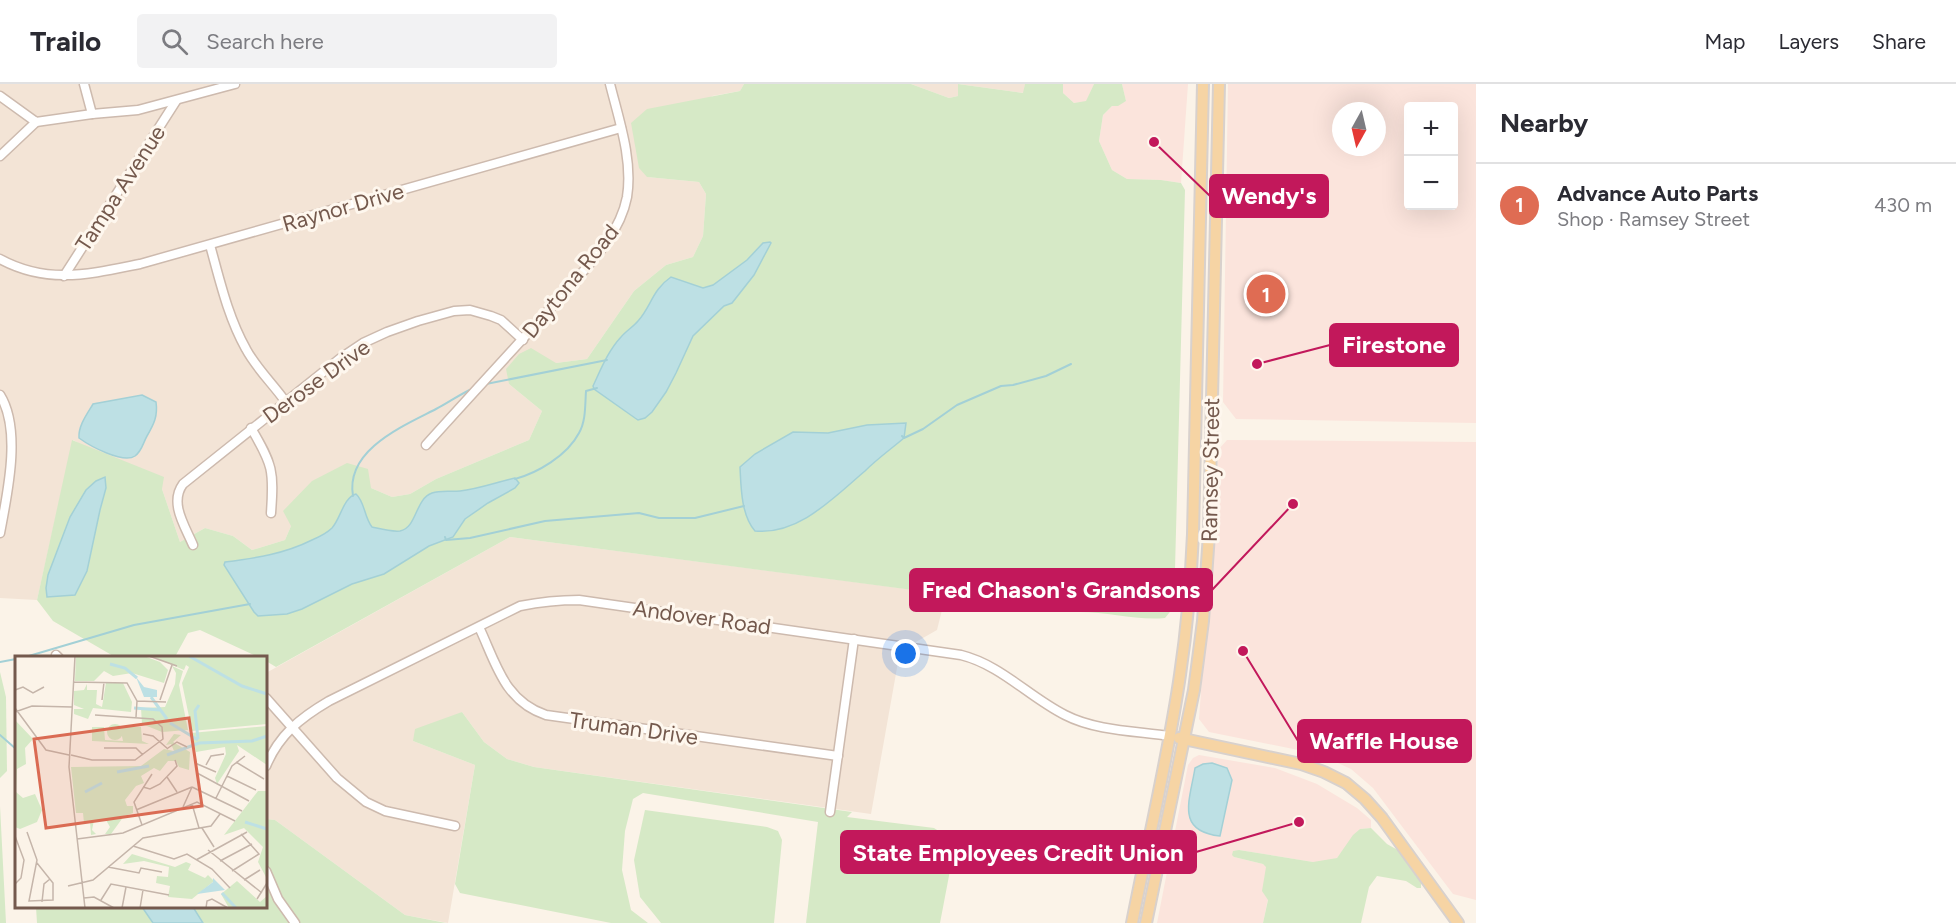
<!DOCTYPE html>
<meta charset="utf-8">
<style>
body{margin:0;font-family:Figtree,sans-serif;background:#f2f2f3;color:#2b2b33}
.controls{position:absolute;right:18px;top:18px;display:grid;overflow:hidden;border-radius:6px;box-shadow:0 6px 24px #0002}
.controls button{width:54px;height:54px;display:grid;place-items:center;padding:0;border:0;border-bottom:2px solid #e1e1e2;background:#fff;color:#2b2b33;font:30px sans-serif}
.compass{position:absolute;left:1332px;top:18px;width:54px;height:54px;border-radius:50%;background:#fff;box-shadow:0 6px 24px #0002;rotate:188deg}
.you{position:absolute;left:906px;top:570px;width:21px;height:21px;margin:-15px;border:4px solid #fff;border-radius:50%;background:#1a73e8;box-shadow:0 0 0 9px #1a73e833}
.badge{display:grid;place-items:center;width:39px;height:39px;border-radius:50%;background:#df6c53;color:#fff;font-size:20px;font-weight:700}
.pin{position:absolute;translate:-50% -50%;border:3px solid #fff;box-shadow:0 2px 6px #0006}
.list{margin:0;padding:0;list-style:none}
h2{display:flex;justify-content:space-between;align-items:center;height:78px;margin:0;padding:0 24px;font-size:26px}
h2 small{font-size:20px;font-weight:400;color:#7c7c81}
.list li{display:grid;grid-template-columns:39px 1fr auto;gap:18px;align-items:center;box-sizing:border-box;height:84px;padding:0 24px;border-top:2px solid #e1e1e2}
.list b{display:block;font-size:22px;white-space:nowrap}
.list p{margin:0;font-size:20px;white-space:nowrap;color:#7c7c81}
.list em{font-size:20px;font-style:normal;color:#7c7c81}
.icon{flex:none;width:33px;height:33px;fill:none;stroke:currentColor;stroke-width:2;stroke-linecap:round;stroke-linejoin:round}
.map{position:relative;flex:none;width:1476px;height:839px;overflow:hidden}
header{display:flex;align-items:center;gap:36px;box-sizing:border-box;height:84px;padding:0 30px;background:#fff;border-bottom:2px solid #e1e1e2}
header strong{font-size:28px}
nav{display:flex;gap:33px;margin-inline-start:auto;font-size:21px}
.search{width:420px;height:54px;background:#f2f2f3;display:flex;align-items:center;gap:15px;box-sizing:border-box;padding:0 21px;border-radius:6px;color:#7c7c81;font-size:22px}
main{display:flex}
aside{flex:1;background:#fff}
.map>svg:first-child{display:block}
</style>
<header>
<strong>Trailo</strong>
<div class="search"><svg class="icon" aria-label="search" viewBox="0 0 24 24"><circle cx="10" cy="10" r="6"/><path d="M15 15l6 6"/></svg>Search here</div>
<nav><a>Map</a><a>Layers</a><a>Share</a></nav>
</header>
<main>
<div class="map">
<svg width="1476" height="839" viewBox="0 0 1476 839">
<rect width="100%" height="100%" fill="#fbf3e8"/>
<!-- residential -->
<g fill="#f3e4d6">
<path d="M0,0H744L740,7L712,12L647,93L699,98L706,110L703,152L693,173L666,181L634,207L587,275L556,279L509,300L542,327L529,356L436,395L410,410L392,413L371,404L291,442L285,456L252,466L233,452L205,444L180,458L162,405L73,356L37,516L0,514Z"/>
<path d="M911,0H1025L1024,9L958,0V12L949,14Z"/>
<path d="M510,453L946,510L937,546L900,567L871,730L534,683L507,675L484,658L462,628L413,657L475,681L448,839L405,831L275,736L266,735V589Z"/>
</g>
<!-- commercial -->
<g fill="#fbe4dc" fill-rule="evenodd">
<path d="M1063,0H1094L1086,18L1074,19L1063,9Z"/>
<path d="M1122,0H1188L1181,99L1161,96L1127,95L1112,86L1099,57L1103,31L1112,22L1126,17Z"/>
<path d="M1228,0H1476V339L1236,335L1223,318ZM1454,22V122H1408V22ZM1341,27H1377V63H1341Z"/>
<path d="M1227,356L1476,358V816L1453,810L1373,704L1351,685L1318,670L1209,648L1199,635L1219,365Z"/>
<path d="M1199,671L1275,684L1317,700L1357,724L1371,736V744L1360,745L1337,774L1323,778H1313L1239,766L1234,773L1263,780L1267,783L1264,796L1268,815L1263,839H1157L1188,681L1193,674Z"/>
</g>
<!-- green -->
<g fill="#d6e9c6">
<path d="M744,0H911L949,14L958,12V0L1023,9L1025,0H1063V9L1074,19L1086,17L1094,0H1122L1126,17L1118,22H1112L1103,31L1099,57L1112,86L1127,95L1161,96L1181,99L1185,106L1174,523L1165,534C1139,537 1108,528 1080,528L510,453L276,583L266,577V574L258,573L200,546L188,549L176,571L177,573H115L53,537L37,516L72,356L164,393L162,405L180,458L205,444L233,452L252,466L285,456L291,442L283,427L312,397L347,379L368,385L371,404L392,413L410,410L436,395L529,356L542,327L509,300L506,285L519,270L531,264L556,279L587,275L634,207L666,181L693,173L703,152L706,110L699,98L647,93L639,84L631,39L647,25L740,7Z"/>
<path d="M0,588L6,613L7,687L0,694Z"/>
<path d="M462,628L484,658L507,675L534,683L852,728L847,733L934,744L948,753L952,776L940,839H806L818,738L643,709L633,715L625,747L622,786L631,826L648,839H611L460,809L455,800L475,681L413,657L415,645Z"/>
<path d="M0,721V722L6,839H0Z"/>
<path d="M645,726L767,743L778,747L782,756L774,839H661L640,813L634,776Z"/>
<path d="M266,735L275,736L405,831L446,839H37L36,823L266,822Z"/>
<path d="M1371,744L1387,760L1403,769L1415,789L1421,795V804H1417L1406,797L1377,792L1369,803L1361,839H1263L1268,816L1262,807L1266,783L1263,780L1234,773L1232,771L1233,767L1239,766L1313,778L1337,774L1353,751L1360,745Z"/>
</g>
<!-- water -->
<g fill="#bde0e4" stroke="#a3d0d6" stroke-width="1.5">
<path d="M770,158L771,159L754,191L732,219L724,222L693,252L676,289L666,308L652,328L645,334L638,336L635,334L594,305L593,302C601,285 608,267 621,253C626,247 633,243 638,237C651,223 652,206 671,193L703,204L713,201L747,176L763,159Z"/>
<path d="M142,311L156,318C158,332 154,340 147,352C143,359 142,367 135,372C123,380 90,362 79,354C78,342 87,330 93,320Z"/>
<path d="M906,339L904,354C891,365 877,375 865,387C833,414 799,451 755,447C741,431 741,403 740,383L755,370L793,348L828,349L867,341Z"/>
<path d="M105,393L106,404L100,426L87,487L75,511L47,513L46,504L48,491L70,433L86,406L96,397Z"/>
<path d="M515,394L519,399L515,404L488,419L465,435L453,453L429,462L384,490L352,500L302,525L287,530L258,532L254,528L224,481L225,478C256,474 284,470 312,456C319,453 327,449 332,444C341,434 343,414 356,410C365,418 364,433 372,443C381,445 391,448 400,447C417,444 415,415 432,409C441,406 450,408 460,407C478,405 497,398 515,394Z"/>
<path d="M1212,679L1227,684L1232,696L1220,752C1175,747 1190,716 1195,684L1203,680Z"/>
<path d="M142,823H193L203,839H153Z"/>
</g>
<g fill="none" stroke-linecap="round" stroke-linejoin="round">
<!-- stream -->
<g stroke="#a3d0d6" stroke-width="2">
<path d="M486,300L607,276"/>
<path d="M902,352L904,354L923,345L957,321L1001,302L1013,301L1046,292L1071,280"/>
<path d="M515,395C537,389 567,372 579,349C586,337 585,321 586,307L597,304"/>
<path d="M353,412C345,366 403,342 436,325C448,319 460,310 472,305"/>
<path d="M445,453L446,456L470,454L545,437L639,429L659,434H695L744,422"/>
<path d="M22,574L134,541L250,520"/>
<path d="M0,578L16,575"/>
<path d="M0,651L16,665"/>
</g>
<defs>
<g id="minor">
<path d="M84,0L92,30"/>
<path d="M0,12L36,38L92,30L138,26L235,0"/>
<path d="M0,72L36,38"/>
<path d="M210,161C220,197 228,233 246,265C256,284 273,300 285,317"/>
<path d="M0,175C48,201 90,190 140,180L621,44"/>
<path d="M64,192L176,17"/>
<path d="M0,311C22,346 7,411 0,449"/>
<path d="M251,344C273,381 274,387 271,429"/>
<path d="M426,361C469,313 513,266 556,218C582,187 619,155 627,113C633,76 619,36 610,0"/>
<path d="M193,461C185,442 169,419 183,400L342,273L363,259L387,248L418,237L454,227L470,226L491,232L501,236L523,256"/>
<path d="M479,543C496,579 504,617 546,631L838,672"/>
<path d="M56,571L59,574"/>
<path d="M266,614L337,694L366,718L385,727L455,742"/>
<path d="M266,682C279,651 300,634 329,617L520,522C540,518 558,516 579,516L961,571C1001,581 1029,613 1065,631C1096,647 1136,647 1170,652"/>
<path d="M830,728L854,555"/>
<path d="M266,787L278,815L295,839"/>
</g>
<g id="major">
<path d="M1179,654L1301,680L1324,688L1346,699L1365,715L1382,734L1458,839"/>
<path d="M1132,839C1148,757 1168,674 1180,591C1187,544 1191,497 1193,450L1203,0"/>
<path d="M1146,839L1194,606L1203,537L1209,450L1219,0"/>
</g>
</defs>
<!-- minor casing -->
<use href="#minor" stroke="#cdbaae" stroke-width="11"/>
<!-- major casing -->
<use href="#major" stroke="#d8d1cd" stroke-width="14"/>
<!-- minor -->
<use href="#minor" stroke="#fff" stroke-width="8"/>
<!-- major -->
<use href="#major" stroke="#f6d4a4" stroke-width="10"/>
</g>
<g text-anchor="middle" stroke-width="6" stroke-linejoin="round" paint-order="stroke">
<!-- street labels -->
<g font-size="22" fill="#74594d" stroke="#fef7ee">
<text transform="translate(120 104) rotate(-57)" y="8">Tampa Avenue</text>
<text transform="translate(343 123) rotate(-16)" y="8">Raynor Drive</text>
<text transform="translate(570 197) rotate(-51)" y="8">Daytona Road</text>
<text transform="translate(316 297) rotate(-36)" y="8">Derose Drive</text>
<text transform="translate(1210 386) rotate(-89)" y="8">Ramsey Street</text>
<text transform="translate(702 533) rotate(8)" y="8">Andover Road</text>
<text transform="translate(634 644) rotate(8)" y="8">Truman Drive</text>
</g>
</g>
<!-- overview -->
<g transform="translate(15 572)">
<rect width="252" height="252" fill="#fbf3e8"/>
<path d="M61,0H129L145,6L153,14L149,27L117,17L98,20L89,15L79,25H60ZM136,0H252V68L177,75L167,27L174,11L171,9L169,14ZM157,10L168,15L164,29L173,74L147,76L127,68L126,52L150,51L160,28L161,17ZM91,27H108L117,46L116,56L78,52L73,63L59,58V53H69L59,49V35L69,34L72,28V34H82L81,48L87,51ZM0,64L18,83L10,92L11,108L2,113L1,136L8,142L20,138L27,154L22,166L5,173L0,171ZM92 76a8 8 0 1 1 16 0a8 8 0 1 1-16 0ZM252,70V109L222,89L224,95L202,128L200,122L211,98L210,91L181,96L176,77ZM77,71H89L90,84L108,85L105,71H126L127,85L134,88L77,85ZM159,78L166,79L158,86L175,96L174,114L164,111L161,105H153L145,115L139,112L126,120L129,127L121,130L110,144L112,150H118V157L109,160L96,178H90L95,171L91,164H79L77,174L81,178L76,179L75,165L69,167L68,157H61L56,111L126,110L149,93L159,95L156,88L151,89ZM243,135H252V223L243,206L248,191L229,172L209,179ZM117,198L160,211L171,206L176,208L173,214L190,222L193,219L199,225L177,243L153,241L155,230L141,227L142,220L153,221L154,211L129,205L108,208ZM222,225L245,246L252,240V252H214L206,238Z" fill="#d6e9c6"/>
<path d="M121,21L129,31L142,34V41H129ZM198,222L210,234L182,238L198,226Z" fill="#bde0e4"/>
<path fill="none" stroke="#bde0e4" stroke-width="3" d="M174,0L227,30L252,38M95,8L110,12L122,22M136,41L152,63M119,52L145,54M155,67L183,84M183,83L180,55L184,49M152,99L184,87L237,85L252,80M102,116L134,110M70,136L87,127M230,166L252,173M207,237L221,252"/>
<path fill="none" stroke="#c5b5aa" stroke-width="1.5" d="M60,0L54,111L70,252M134,0L162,10M58,26L112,27L122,45L121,61M0,34L8,31L18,37L29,31M87,44L89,26M145,44L157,9M122,45L151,46M0,52L31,94L54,99M0,56L17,50L57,51M128,78L138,80L153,93M89,92H121L128,99M153,92L162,86L172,91M56,99L77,104H120L148,83L147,71L138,63L80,59M180,100L182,117L234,145M221,106L249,123M180,107L201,116M191,109L196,100L209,98M212,120L241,134M152,121L162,136M128,131L135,133L145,128L162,110L160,104M177,131L227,155M201,142L217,110L230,100M177,148L184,172M168,151L177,131M121,154L177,131M127,169L119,146L137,118M187,172L199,191M12,176L22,204L14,245L38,244V227L22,207M0,180L9,204L6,222L0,228M62,183L108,177L182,146L220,165M118,190L159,203L172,198L197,213L215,232M193,194L247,237M181,204L232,176M205,205L237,188M93,211L124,217L126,212L147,216M217,215L244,198L226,178M229,224L245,214M53,230L78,224L128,182L196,170L205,158M69,242L79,241L99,252M242,243L252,227M86,244L96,228L154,239M27,246L29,228L35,223M107,252L111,231M125,252L128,234M191,252L192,245L197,243L213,252"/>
<path fill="#da6b53" fill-opacity="0.15" stroke="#da6b53" stroke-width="3" d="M174,62L187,150L31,172L19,83Z"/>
<rect width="252" height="252" fill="none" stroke="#74594d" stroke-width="3"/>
</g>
<!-- callouts -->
<path fill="none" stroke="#c2185b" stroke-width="2" d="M1154 58L1210 112M1257 280L1330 261M1293 420L1212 506M1243 567L1298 657M1299 738L1196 768"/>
<g fill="#c2185b" stroke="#fef7ee" stroke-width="2">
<circle cx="1154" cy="58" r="6"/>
<circle cx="1257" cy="280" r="6"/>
<circle cx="1293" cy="420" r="6"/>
<circle cx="1243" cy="567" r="6"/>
<circle cx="1299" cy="738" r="6"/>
</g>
<g fill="#c2185b" stroke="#c2185b" stroke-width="2">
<rect x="1210" y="91" width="118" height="42" rx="6"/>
<rect x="1330" y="240" width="128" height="42" rx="6"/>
<rect x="910" y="485" width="302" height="42" rx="6"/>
<rect x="1298" y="636" width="173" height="42" rx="6"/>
<rect x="841" y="747" width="355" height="42" rx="6"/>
</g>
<g font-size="24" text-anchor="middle" font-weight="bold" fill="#fff">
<text x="1269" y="120">Wendy's</text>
<text x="1394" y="269">Firestone</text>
<text x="1061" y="514">Fred Chason's Grandsons</text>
<text x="1384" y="665">Waffle House</text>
<text x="1018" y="777">State Employees Credit Union</text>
</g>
</svg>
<div class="controls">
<button>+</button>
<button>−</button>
</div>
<svg class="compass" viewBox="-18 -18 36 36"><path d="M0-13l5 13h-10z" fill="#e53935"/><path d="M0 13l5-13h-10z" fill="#7c7c81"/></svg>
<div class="you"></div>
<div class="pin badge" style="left:1266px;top:210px">1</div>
</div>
<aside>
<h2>Nearby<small></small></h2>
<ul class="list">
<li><span class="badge">1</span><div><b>Advance Auto Parts</b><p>Shop · Ramsey Street</p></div><em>430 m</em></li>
</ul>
</aside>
</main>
